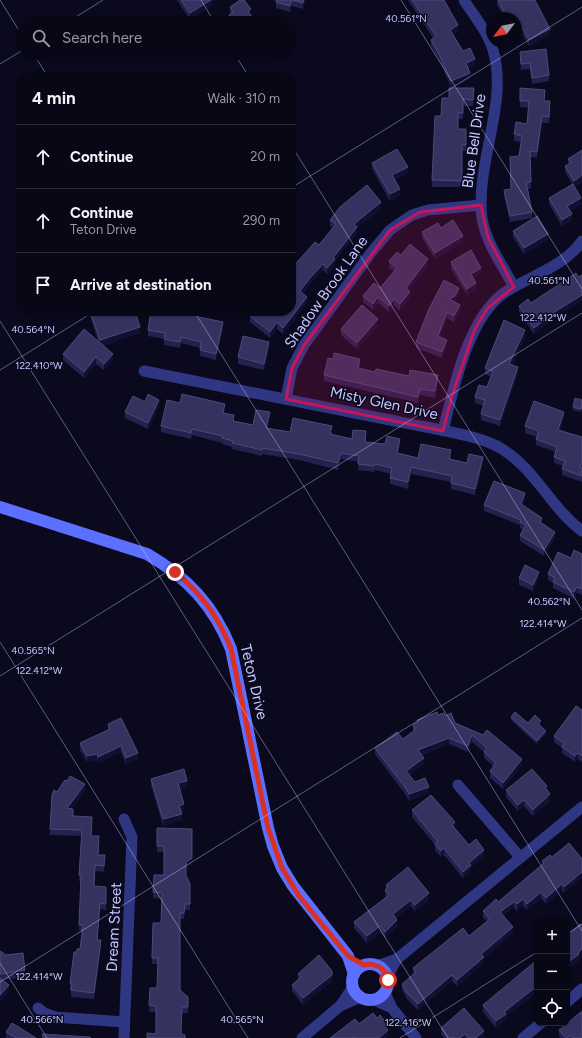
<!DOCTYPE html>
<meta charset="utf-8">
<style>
body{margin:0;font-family:Figtree,sans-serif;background:#161523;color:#f1f3f6}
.controls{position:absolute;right:12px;bottom:12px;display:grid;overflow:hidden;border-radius:8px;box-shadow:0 1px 3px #0004}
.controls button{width:36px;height:36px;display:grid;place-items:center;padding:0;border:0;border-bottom:1px solid #292835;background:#080716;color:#f1f3f6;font:20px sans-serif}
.compass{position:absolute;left:486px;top:12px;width:36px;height:36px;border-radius:50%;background:#080716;box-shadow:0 1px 3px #0004;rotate:238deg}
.stop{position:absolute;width:12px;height:12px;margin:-9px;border:3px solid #d93025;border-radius:50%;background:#fff}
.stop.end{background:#d93025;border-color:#fff;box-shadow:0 1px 4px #0008}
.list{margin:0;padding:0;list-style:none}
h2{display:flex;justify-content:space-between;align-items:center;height:52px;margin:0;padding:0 16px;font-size:17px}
h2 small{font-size:13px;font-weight:400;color:#9899a1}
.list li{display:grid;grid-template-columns:26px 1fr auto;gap:12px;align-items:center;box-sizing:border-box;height:64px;padding:0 16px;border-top:1px solid #292835}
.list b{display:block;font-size:15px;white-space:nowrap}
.list p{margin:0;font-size:13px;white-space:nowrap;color:#9899a1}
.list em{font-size:13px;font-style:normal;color:#9899a1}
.icon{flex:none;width:22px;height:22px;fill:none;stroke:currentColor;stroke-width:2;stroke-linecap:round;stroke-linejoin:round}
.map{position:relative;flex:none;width:582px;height:1038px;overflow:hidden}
.search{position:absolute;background:#080716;box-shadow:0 1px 3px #0004;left:16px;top:16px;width:280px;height:44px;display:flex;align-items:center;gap:10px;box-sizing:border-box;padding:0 14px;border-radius:22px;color:#9899a1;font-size:15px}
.panel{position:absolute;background:#080716;box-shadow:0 1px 3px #0004;left:16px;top:72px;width:280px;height:244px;border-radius:16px}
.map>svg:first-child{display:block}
</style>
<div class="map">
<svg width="582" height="1038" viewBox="0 0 582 1038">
<rect width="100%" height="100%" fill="#0a091e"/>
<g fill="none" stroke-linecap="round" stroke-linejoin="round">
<!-- street -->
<g stroke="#2f3782" stroke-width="11">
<path d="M464,0C474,16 488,32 493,50C509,102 475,164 482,218C486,243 503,266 514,287"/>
<path d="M144,371C230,388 315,405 400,422C427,428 481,435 502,449C536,470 551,508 582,531"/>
<path d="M286,399L292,368L304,345L370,254L390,230L412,215L428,210L481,205"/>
<path d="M443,431C453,390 468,318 504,293C529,276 564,267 582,241"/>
<path d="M458,785L520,857"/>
<path d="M377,966L397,959L582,807"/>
<path d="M387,977L397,959"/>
<path d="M385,993L392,1008L416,1038"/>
<path d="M374,1000L392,1008"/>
<path d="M567,1002L582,989"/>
<path d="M340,1006L353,987"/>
<path d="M38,1008L44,1013L55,1017L124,1022"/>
<path d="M124,1038L132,837L124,819"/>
<path d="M302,1038L340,1006L361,997"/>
<path d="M523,1038L541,1023"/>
</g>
<!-- secondary -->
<g stroke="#5d6fff" stroke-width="12">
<path d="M0,507L147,554C187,577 214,606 231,649L268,828L273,846L282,868L293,886L348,956L354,974"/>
<circle cx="370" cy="982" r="18"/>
</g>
</g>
<!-- wall -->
<g fill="#23214d">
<path d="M177,0H213V4L190,20Z"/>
<path d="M276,0H305L303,9L292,6L290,12L276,8Z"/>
<path d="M408,0H444L458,31L453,34L463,51L475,65L468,68L470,79L451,87L440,62L431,46V40L433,38Z"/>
<path d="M497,0H535L550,35L529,46L523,35L516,39V18H504L497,5Z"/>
<path d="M230,7L251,15L256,23H226V18L230,14Z"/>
<path d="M520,52L549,75V81L532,84L530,69L521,70L520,58Z"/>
<path d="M129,53H139L132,58Z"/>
<path d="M474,88L473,106H463V119H458V129H466V151H462V187H432V180L441,116L449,98Z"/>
<path d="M520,101H545L550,108L549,123H542L537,158L530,157L531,189H528L532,212V218L510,222L504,196V190L511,189L519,156L521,142L514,141V134L527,124L529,108L520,107Z"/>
<path d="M582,150V182L574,186L581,204L570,211L572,220L562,226L549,204V198L572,184L565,172V166L568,164V159Z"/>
<path d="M372,163L408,173L395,180L400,195L390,201L372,169Z"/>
<path d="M381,209L357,228V233L335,261V266L327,274L323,270L310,284L303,293L307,303L283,334L277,329L270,338L250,322V316L319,245L333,228L330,226V220Z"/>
<path d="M441,228L463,242L435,259L422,238V232Z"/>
<path d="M513,231L548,240L524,254L513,237Z"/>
<path d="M401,255L428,266L409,290L410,298L400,311L394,305L389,312L378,303L373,310L363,302V296L380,288L394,271L389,268V261Z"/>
<path d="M451,262L481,274L473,279L476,289L467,295L451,269Z"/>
<path d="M459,294L454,302L460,311L454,322L447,318L440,337L447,346L442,358L416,348V342Z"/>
<path d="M531,303L556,317L534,334L519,312V306Z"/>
<path d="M90,311H135L140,333L104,345L113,360L104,370L96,364L84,378L63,360V354L98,341L90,316Z"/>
<path d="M378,326L357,349L341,335V329Z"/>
<path d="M223,328L216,360L200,356V348L181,343L180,348L164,345V339L148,336V330Z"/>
<path d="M525,337L512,365L518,374L500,426L481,420V414L484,406L475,403V397L487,387L491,377L485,374V368Z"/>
<path d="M269,348L264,370L238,364V357Z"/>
<path d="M360,365L359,368L375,372L438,381L435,398L420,395L418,403L324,381V375Z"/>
<path d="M582,400V408L581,412L573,410V407Z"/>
<path d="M145,402L159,406L148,429L125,418V412Z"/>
<path d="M180,403L225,410L224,413L234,421L253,425L270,419L268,428L290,432H332V435L352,439L366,437V442L385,444L400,445L398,453L418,458L451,457V459L467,463H483L475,495L451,489V482L411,474L408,489L390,484V478L391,474L375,470L374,472L358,470L359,462L341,459L338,470L299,460L262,454V456L232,449V447L222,444V443L192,435L191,439L161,432V426Z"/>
<path d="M564,418L560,430L582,437V482L562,475V469L563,466L554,463V457L556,452L536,445V439L537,437L525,433V426Z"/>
<path d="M525,499L523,505L542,524L555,538L544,556L520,541V535L523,530L520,528V525L484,511V505Z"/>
<path d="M582,554V595L577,593L574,599L553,588V583L548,580V574L571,558Z"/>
<path d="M519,578H539L533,591L519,585Z"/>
<path d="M582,710V762L578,759L575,762L562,753V748L554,742V736Z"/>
<path d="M438,715L445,716L455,723L522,765L503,789L490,778V771L494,767L484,758V752L472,742L468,752L449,744L422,755L424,764L409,775L415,782L429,793L409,801L405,794L375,754V748L403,739L413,732V725L417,723V720Z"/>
<path d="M511,717L528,723L541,724L540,726L546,734L537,744L511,720Z"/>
<path d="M108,724L138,759L126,764L121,752L98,763L97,760L87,762L80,750V743L108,730Z"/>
<path d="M151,779L187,787L179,789L184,811H181L182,820L163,826L151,785Z"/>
<path d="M506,790H547L550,801L533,816L524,806L518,811L506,797Z"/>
<path d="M85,791L71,809L73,816L91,836L98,855H105L104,872L95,871L94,886L106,893V910L100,909L97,940L101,946L94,999L71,997V990H70V983L77,952L80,949L82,931H79L81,881H79L81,836L50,835V829L57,792Z"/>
<path d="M412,810L455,829L469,845L484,856L471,867V872L463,878L444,855L441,857L435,850V845L412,817Z"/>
<path d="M157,828L192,864L186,868V875L190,884V910H185L184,919H180V990L188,1007V1013H182L156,1034V1012H149L150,988H157L158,964H152L153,923H161L162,899L153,898L154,875H164V852H157Z"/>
<path d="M569,843L564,893L562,890L546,904L541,898L527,910L523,906L517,911L514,908L503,915L513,933L484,958V963L457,986L452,981L418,1010L407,999L402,990V984L413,975V968L469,936L487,921L483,918V911L498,902L542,865V861L552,857Z"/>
<path d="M386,885L429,900L415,911L411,906L396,918L397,926L385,938L380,932L367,943L354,928V922L386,897L385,896V890L386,888Z"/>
<path d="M0,951L25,970V977L2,980L9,992L0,1002Z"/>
<path d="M537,960V993L506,1016V1020L496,1028L483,1012V1005Z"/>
<path d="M332,971V981L303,1005L292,991V985L298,980V974Z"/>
<path d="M441,1028L484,1037L483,1038H444L441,1034Z"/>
<path d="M559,1030L582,1038H561L559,1036Z"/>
<path d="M6,1032L36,1038H6Z"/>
</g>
<!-- shaded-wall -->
<g fill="#121032">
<path d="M211,0H213V4L190,20V13Z"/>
<path d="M292,0V6L290,12V6Z"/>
<path d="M304,0H305L303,9V3Z"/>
<path d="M251,9V15L248,11Z"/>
<path d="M458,25V31L450,36V30Z"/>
<path d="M523,29V35L516,39V33Z"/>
<path d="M550,29V35L529,46V40Z"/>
<path d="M132,53H139L132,58Z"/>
<path d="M475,59V65L466,69V63Z"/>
<path d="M470,73V79L451,87V81Z"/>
<path d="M542,116V123L537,158V152Z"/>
<path d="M408,167V173L392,182V175Z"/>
<path d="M582,175V182L574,187V181Z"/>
<path d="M400,189V195L390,201V194Z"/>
<path d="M581,198V204L567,213V206Z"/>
<path d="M381,202V209L357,228V233L335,261V266L327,274V268L333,258L354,224Z"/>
<path d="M572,214V220L562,226V220Z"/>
<path d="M548,234V240L524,254V248Z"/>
<path d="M463,236V242L435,259V253Z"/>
<path d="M428,259V266L406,294V288Z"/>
<path d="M323,264V270L310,284L300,297V291L310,278Z"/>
<path d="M481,268V274L471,280V274Z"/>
<path d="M476,283V289L467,295V289Z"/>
<path d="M459,288V294L455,302L449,306V299Z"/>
<path d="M410,292V298L400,311V304Z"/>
<path d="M582,295V301L556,317L534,334V328L556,311Z"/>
<path d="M307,297V303L283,334V328Z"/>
<path d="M378,297V303L373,310V304Z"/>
<path d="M394,299V305L389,312V306Z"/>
<path d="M460,305V311L454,322V316Z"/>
<path d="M447,312V318L438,343V336Z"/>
<path d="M378,319V326L357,349V343Z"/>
<path d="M223,322V328L216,360V354Z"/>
<path d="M277,322V329L270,338V332Z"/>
<path d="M140,327V333L100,347V340Z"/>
<path d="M525,330V337L509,371V364Z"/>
<path d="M447,340V346L442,358V352Z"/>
<path d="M269,342V348L264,370V364Z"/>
<path d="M113,354V360L104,370V364Z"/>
<path d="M96,357V364L84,378V372Z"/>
<path d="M518,367V374L500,426V420Z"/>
<path d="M438,375V381L435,398V391Z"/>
<path d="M420,389V395L418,403V397Z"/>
<path d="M159,400V406L148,429V423Z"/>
<path d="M225,404V410L223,419V413Z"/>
<path d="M270,412V419L266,434V428Z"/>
<path d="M564,412V418L558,436V430Z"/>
<path d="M400,439V445L397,459V453Z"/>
<path d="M341,453V459L338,470V463Z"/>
<path d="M483,457V463L475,495V489Z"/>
<path d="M411,467V474L408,489V482Z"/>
<path d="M525,493V499L521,510V504Z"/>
<path d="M542,518V524L540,522Z"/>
<path d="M555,532V538L544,556V550Z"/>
<path d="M539,572V578L533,591V585Z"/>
<path d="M577,587V593L574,599V592Z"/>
<path d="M546,731V734L537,744V741Z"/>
<path d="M472,735V742L468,752V746Z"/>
<path d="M449,738V744L418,756V750Z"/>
<path d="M121,746V752L98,763V757Z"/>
<path d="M138,753V759L126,764V758Z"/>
<path d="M578,753V759L575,762V756Z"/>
<path d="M97,754V760L87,762V756Z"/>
<path d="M424,758V764L406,777V771Z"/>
<path d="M522,759V765L503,789V783Z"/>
<path d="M187,781V787L178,790V783Z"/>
<path d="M85,784V791L67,814V808Z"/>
<path d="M429,787V793L409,801V794Z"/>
<path d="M550,794V801L533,816V810Z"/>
<path d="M524,800V806L518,811V805Z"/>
<path d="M184,804V811L179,812V806Z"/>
<path d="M182,814V820L163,826V819Z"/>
<path d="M455,822V829L452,825Z"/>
<path d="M192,829V864L186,868V862Z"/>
<path d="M444,848V855L441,857V851Z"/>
<path d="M484,850V856L471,867V872L463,878V872L469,863Z"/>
<path d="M582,872V878L564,893V887Z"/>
<path d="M562,884V890L546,904V898Z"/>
<path d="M541,892V898L527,910V904Z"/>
<path d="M429,893V900L415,911V905Z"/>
<path d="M523,899V906L517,911V904Z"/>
<path d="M411,900V906L393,921V914Z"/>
<path d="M514,902V908L500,918V912Z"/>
<path d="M100,903V909L97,946V940Z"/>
<path d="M397,920V926L385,938V932Z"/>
<path d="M380,926V932L367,943V936Z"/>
<path d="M513,927V933L484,958V963L457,986V980L481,954Z"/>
<path d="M101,940V946L94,999V993Z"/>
<path d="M582,949V956L579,959V961L567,970V963Z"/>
<path d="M332,975V981L303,1005V998Z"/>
<path d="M452,975V981L418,1010V1004Z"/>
<path d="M9,985V992L0,1002V995Z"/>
<path d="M537,986V993L506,1016V1020L496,1028V1021L504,1012Z"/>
<path d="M388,1030V1036L386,1038H379Z"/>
<path d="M484,1031V1037L483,1038H476Z"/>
<path d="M465,1034V1038H460Z"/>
</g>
<!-- building -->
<g fill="#353260" stroke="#4c4a79">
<path d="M181,0H211L190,13Z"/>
<path d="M240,0H244L251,9L248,11L256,23H230L226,18L233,12L230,7Z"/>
<path d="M276,0H304L303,3L292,0L290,6L276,2Z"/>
<path d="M412,0H444L458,25L450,30L463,51L470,48L475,59L466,63L470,73L451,81L440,56L431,40L436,36Z"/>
<path d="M498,0H535L550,29L529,40L523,29L516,33V18H507Z"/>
<path d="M546,49L549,75L532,78L530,63L521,64L520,52Z"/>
<path d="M449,88H474L473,100L463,99V113H458V129H466V145H462V181L432,180L435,116H441L442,98H449Z"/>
<path d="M520,88L545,90L544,101H550L549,117L542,116L537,152L530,151L531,182H526L532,212L510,216L504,190L511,189L510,157L519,156L522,136L514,134L516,122L527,124L529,101H520Z"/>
<path d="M397,149L408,167L392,175L400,189L390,194L372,163Z"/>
<path d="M582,150V175L574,181L565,166L571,163L568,159Z"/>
<path d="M573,184L581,198L567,206L572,214L562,220L549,198Z"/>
<path d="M367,185L381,202L354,224L357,227L333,258L335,259L327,268L323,264L310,278L300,291L307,297L283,328L277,322L270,332L250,316L253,311H291V269L315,242L319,245L336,224L330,220L340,207Z"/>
<path d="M537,216L548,234L524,248L513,231Z"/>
<path d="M453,220L463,236L435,253L422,232L438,223L441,228Z"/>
<path d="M410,244L428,259L406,288L410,292L400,304L394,299L389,306L378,297L373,304L363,296L374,283L380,288L397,268L389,261L397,252L401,255Z"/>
<path d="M471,250L481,268L471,274L476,283L467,289L451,262Z"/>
<path d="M576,273L578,277L582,275V295L556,311L534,328L519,306L528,299L531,303Z"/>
<path d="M444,280L459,288L455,296L449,299L460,305L454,316L447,312L438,336L447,340L442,352L416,342L428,311Z"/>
<path d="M362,305L378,319L357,343L341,329Z"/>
<path d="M90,311H135L140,327L100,340Z"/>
<path d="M151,311H170L223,322L216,354L200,350L201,342L181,337L180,342L164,339L165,333L148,330Z"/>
<path d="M504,320L525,330L509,364L518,367L500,420L481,414L485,400L475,397L479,385L487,387L493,371L485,368Z"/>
<path d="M84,329L113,354L104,364L96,357L84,372L63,354Z"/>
<path d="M243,336L269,342L264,364L238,357Z"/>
<path d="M334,353L360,359L358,368L375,372L376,369L409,376L410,370L438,375L435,391L420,389L418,397L324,375L328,358L333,359Z"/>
<path d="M148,394L159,400L148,423L125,412L133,396L145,402Z"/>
<path d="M182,394L225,404L223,413L234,415L233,421L253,425L256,410L270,412L266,428L290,432L293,418L332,426L330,434L352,439L353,430L366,431L365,442L385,444L387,436L400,439L397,453L418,458L421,444L451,450L449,459L467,463L469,454L483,457L475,489L451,483L452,476L411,467L408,482L390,478L392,468L375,464L374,466L358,464L359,456L341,453L338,463L299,454L262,448V450L232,443L233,441L222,438L223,436L192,429L191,433L161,426L167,400L180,403Z"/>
<path d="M575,398L582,400V405L581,409L573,407Z"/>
<path d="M534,401L564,412L558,430L582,437V462L580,467L582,468V476L562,469L565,461L554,457L557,447L536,439L539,431L525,426Z"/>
<path d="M494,481L525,493L521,504L542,518L540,522L555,532L544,550L520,535L526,525L520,522L521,520L484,505Z"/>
<path d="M574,550L582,554V589L577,587L574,592L553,582L555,578L548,574L558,552L571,558Z"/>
<path d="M525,565L539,572L533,585L519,578Z"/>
<path d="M576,706L582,710V756L578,753L575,756L562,747L564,743L554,736Z"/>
<path d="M437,712L438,715L444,713L445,716L451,713L455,723L483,735L487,730L522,759L503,783L490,771L496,763L484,752L487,748L472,735L468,746L449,738L418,750L424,758L406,771L415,782L425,778L429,787L409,794L405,787L375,748L397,732L403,739L415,730L413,725L418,722L417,720Z"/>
<path d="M515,712L528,723L535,715L541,721L538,724L546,731L537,741L511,717Z"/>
<path d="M121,718L138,753L126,758L121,746L98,757L97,754L87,756L80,743L110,729L108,724Z"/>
<path d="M184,769L187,781L178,783L184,804L179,806L182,814L163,819L151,779Z"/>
<path d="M532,769L547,786L545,787L550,794L533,810L524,800L518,805L506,790Z"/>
<path d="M70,776L85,784L67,808L73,809V816L92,817L91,836H99L98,855H105L104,866L95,865L94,886L106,887V904L100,903L97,940H101L94,993L71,990L72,984L70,983L74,952H77V949H80L83,925H79L81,875H79L82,830L50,829L52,795L54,790L57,792L65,780L67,781Z"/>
<path d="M431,795L455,822L452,825L469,845L476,839L484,850L469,863L471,865L463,872L444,848L441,851L435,844L438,842L412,810Z"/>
<path d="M157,828L192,829V858L186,862V875L190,884V904H185L184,913H180V990L188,997V1007H182L181,1034L185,1035V1038H147V1033L156,1034V1006L149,1005L150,988H157L158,958H152L153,923H161L162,893L153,892L154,875H164V846H157Z"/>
<path d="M569,843L582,859V872L564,887L562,884L546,898L541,892L527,904L523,899L517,904L514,902L500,912L513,927L481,954L484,957L457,980L452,975L418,1004L407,993L402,984L416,972L413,968L463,928L469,936L490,919L483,911L496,899L498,902L544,863L542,861L550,855L552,857Z"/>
<path d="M408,867L429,893L415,905L411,900L393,914L397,920L385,932L380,926L367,936L354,922L389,895L385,890L388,887L386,885Z"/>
<path d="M580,924L582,926V949L578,953L579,954L567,963V936Z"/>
<path d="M0,951L6,955L23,953L25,970L0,974Z"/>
<path d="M319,955L332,971V975L303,998L292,985L301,977L298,974Z"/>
<path d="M537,960V986L504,1012L506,1014L496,1021L483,1005Z"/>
<path d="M0,978L9,985L0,995Z"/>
<path d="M464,1008L484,1031L476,1038H469L465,1034L460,1038H454L452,1037L450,1038H449L441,1028Z"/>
<path d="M582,1011V1038H573L571,1035L567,1038H566L559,1030Z"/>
<path d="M373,1013L377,1018L380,1015L387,1024L385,1026L388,1030L379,1038H354V1037L353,1038H330L355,1019L359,1024Z"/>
<path d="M12,1023L36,1038H16L6,1032Z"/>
<path d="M42,1034L90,1037L91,1038H43Z"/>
</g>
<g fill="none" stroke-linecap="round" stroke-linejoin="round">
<!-- route -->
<path stroke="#d93025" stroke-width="5" d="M175,572C201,593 219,617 231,649L268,828L282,868L299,896L348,956L364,965L371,964L380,967L386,973L388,980"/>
</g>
<!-- marked area -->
<path fill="#c2185b" fill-opacity="0.2" stroke="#c2185b" stroke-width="3" stroke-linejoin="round" d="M481,205L488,237L514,287L488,308L475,329L452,396L443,431L286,399L292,368L304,345L390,230L420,212Z"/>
<!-- ticks -->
<path fill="none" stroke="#c6c7ff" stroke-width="1" stroke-opacity="0.45" d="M0,0L23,37M201,0L215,23M401,0L582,289M66,23L103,0M33,53L48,77M234,53L249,77M0,64L23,50M291,145L582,610M291,188L582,7M194,311L582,931M0,321L448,1038M0,370L95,311M0,642L248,1038M0,676L582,313M567,934L582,924M0,963L47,1038M0,982L582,618M400,1038L537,952"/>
<g text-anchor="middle" stroke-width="3" stroke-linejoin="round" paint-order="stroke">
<!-- street labels -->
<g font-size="15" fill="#c6c7ff" stroke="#0a091e">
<text transform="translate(474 141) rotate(-82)" y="5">Blue Bell Drive</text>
<text transform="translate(326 292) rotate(-55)" y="5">Shadow Brook Lane</text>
<text transform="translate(384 403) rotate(12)" y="5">Misty Glen Drive</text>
<text transform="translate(254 682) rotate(77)" y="5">Teton Drive</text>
<text transform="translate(114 927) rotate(-87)" y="5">Dream Street</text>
</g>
</g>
<g font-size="10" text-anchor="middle" fill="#c6c7ff" stroke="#0a091e" stroke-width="3" stroke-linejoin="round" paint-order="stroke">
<text x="406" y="22">40.561°N</text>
<text x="549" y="284">40.561°N</text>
<text x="543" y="321">122.412°W</text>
<text x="33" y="333">40.564°N</text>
<text x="39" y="369">122.410°W</text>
<text x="549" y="605">40.562°N</text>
<text x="543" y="627">122.414°W</text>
<text x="33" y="654">40.565°N</text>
<text x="39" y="674">122.412°W</text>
<text x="39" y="980">122.414°W</text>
<text x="42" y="1023">40.566°N</text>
<text x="242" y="1023">40.565°N</text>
<text x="408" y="1026">122.416°W</text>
</g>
</svg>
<div class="controls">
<button>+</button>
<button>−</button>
<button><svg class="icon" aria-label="locate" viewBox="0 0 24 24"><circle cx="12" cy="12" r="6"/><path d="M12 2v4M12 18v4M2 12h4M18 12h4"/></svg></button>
</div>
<svg class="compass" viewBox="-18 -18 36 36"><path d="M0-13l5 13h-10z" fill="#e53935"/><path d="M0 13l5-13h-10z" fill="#9899a1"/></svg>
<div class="stop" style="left:388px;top:980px"></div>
<div class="stop end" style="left:175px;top:572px"></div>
<div class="search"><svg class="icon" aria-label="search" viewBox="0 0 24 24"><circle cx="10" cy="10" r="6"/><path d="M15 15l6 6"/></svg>Search here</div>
<section class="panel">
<h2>4 min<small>Walk · 310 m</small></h2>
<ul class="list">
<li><svg class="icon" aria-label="ahead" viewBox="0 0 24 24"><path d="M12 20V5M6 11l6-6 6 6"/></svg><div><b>Continue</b></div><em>20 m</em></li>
<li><svg class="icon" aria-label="ahead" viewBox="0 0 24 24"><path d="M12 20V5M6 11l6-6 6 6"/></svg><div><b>Continue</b><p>Teton Drive</p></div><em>290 m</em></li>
<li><svg class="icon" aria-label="arrive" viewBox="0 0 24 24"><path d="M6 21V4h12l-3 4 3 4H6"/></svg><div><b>Arrive at destination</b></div></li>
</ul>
</section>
</div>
